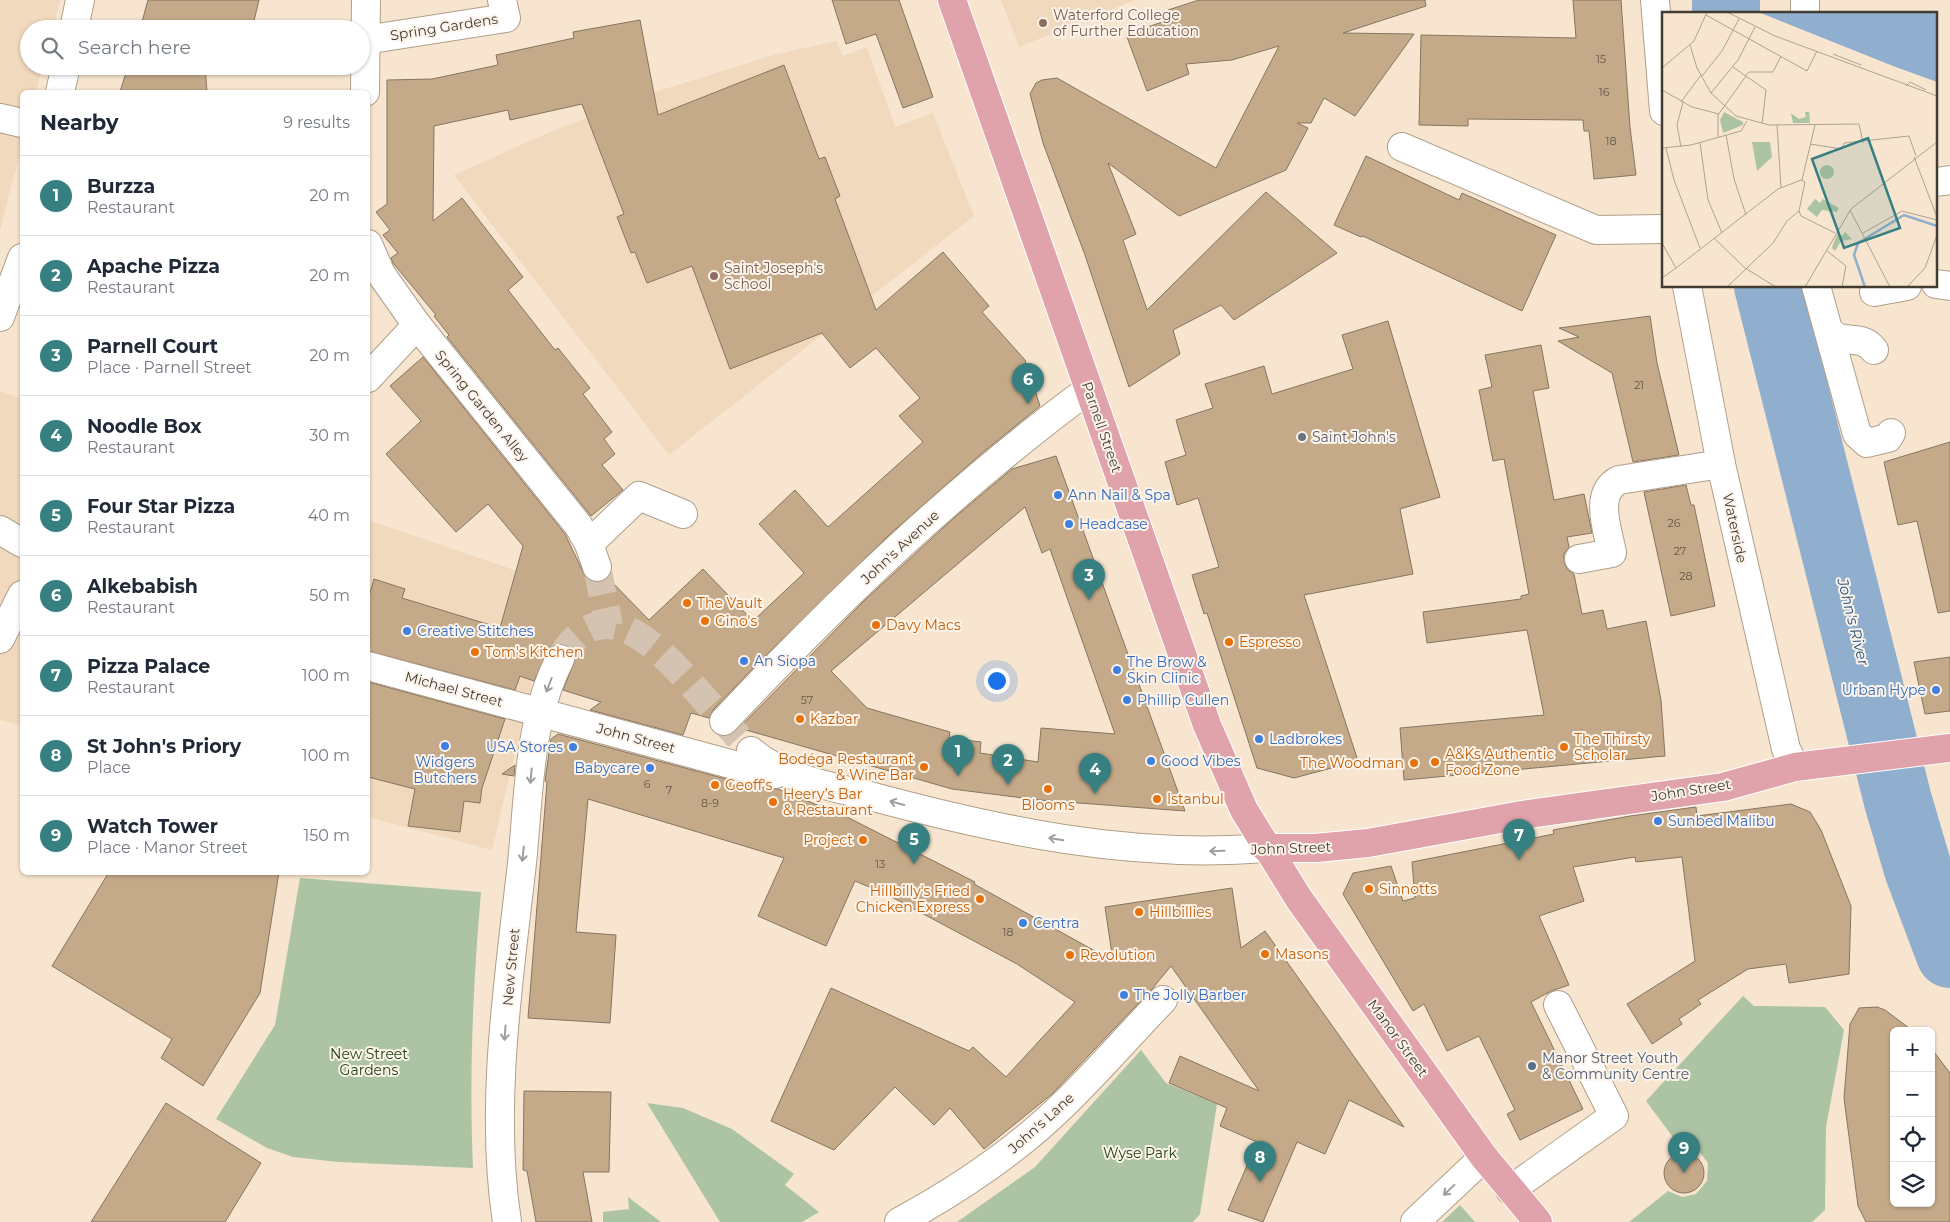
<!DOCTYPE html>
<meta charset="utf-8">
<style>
body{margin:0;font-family:Montserrat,sans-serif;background:#f6f6f7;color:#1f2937}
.controls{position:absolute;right:15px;bottom:15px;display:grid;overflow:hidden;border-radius:8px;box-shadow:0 1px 4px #0004}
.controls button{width:45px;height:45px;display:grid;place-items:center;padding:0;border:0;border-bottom:1px solid #e0e1e3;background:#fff;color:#1f2937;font:25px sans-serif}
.you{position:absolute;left:996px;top:680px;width:18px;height:18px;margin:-12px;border:4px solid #fff;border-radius:50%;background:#1a73e8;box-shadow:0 0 0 8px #1a73e833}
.badge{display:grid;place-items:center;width:32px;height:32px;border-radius:50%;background:#378082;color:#fff;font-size:16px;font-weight:700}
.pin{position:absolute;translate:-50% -41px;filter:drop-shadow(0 1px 2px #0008)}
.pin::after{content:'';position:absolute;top:26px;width:18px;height:15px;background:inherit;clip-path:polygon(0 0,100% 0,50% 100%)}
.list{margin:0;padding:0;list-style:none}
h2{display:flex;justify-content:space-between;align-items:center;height:65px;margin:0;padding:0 20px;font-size:21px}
h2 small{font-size:16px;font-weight:400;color:#747a83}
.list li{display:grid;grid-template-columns:32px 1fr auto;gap:15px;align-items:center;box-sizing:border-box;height:80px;padding:0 20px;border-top:1px solid #e0e1e3}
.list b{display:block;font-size:19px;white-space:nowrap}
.list p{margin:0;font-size:16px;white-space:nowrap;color:#747a83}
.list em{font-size:16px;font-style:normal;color:#747a83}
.icon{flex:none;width:28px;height:28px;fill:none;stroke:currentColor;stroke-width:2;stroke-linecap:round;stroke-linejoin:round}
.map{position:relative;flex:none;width:1950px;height:1222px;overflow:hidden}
.search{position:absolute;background:#fff;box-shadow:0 1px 4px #0004;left:20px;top:20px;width:350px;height:55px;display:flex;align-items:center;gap:12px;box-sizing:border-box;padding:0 18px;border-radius:28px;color:#747a83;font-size:19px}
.panel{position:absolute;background:#fff;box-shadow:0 1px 4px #0004;left:20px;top:90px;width:350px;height:785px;border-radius:8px}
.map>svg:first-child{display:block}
</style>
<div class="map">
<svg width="1950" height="1222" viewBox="0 0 1950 1222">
<rect width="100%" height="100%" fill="#f8e5cf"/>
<!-- built -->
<g fill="#f1d9bd">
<path d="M0,0H60L53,29H29V66H43L36,92H22V145L0,231Z"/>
<path d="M1001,0H1135L1019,47Z"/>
<path d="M837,41L843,56L867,47L895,127L933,113L974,216L669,455L454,175L543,135L636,98L777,54Z"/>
<path d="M0,391L22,399V726L0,720Z"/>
<path d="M368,520L555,584L492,850L368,817Z"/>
</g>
<!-- green -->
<g fill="#acc4a3">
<path d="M300,878L481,892C473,984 469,1075 473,1168L338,1162L293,1157L267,1148L216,1119L275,1025Z"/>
<path d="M1743,996L1754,1006L1825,1007L1844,1030L1826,1127L1825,1210L1812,1222H1629L1668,1191L1682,1197L1696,1194L1707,1181L1708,1163L1699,1151L1681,1148L1646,1101Z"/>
<path d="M1141,1050L1166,1083L1217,1104L1200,1214L1193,1222H957L1035,1167Z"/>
<path d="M647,1103L683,1108L732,1129L794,1174L785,1185L819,1212L802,1222H720Z"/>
<path d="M628,1197L661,1222H603V1212L629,1209Z"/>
<path d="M1460,1205L1475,1222H1442Z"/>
</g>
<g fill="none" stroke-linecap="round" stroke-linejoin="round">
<!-- river -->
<g stroke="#90aecd" stroke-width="68">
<path d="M1726,0V14"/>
<path d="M1768,286L1898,801L1918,869L1950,954"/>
</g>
</g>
<!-- building -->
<g fill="#c5aa89" stroke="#857561" fill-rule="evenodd">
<path d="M148,0H259L252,29H140Z"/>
<path d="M832,0H899L933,97L903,108L876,34L846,44Z"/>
<path d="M1199,0H1425L1426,6L1343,33L1414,34L1355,116L1324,98L1311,123H1297L1308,128L1286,170L1179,216L1108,163L1136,234L1123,240L1147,310L1266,192L1337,253L1234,320L1221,305L1173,330L1180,354L1129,387L1085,255L1043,143L1030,94L1036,83L1042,80L1057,78L1216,168L1279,46L1232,60L1186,64L1189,74L1147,91L1127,37L1139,30L1171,19L1168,10Z"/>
<path d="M1573,0H1621L1630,127L1636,175L1594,179L1589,131H1584L1583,120L1468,119V126L1419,125L1421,35L1576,38Z"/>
<path d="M640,20L658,115L784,65L819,159L825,157L840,196L835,199L876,310L943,252L989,306L982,312L1025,360L1040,406L982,453L889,535L755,666L713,710L709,718L691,713L683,735L590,710L601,702L563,690L576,658L573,650L566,645L558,644L550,647L534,681L520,676L515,690L368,651V600L374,579L405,589L402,598L500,628L523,546L488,504L456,532L386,454L421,421L390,386L423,357L565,534L586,578L595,582H602L608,578L649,620L703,569L753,621L804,573L759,524L795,490L828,527L923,442L899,416L920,398L876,348L850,368L822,333L730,369L692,266L647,283L635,252L631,253L617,217L624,214L582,104L510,120L508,110L434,126L433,221L462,198L523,277L508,290L555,350L558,348L590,388L583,394L612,432L604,439L615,454L602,465L623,490L591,516L447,337L449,335L434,316L436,315L393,263L391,258L398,253L383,235L390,230L376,212L387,204V80L432,79L498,65L496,55L574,38L573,32Z"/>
<path d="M128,66H205L207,92H120Z"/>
<path d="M1366,156L1459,200L1462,193L1556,235L1522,311L1363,236L1361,237L1334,225Z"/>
<path d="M1650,316L1657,363L1679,455L1633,462L1612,373L1558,341L1579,337L1559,328Z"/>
<path d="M1388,321L1440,497L1400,509L1413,574L1304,595L1358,761L1294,778L1257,768L1207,613L1204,614L1192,575L1219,567L1198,498L1177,505L1165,462L1186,455L1176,420L1213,408L1205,384L1264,366L1272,394L1353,369L1342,335Z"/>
<path d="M1541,345L1549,388L1533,391L1554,500L1584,494L1592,533L1567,537L1569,547L1564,554V562L1567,569L1574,574L1582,614L1603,610L1607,629L1646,621L1661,700L1665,756L1404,780L1400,728L1544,715L1527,630L1427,643L1423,612L1521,599V596L1529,594L1504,459L1493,461L1479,390L1492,387L1485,355Z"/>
<path d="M1950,442V611L1938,613L1917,521L1898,525L1884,462Z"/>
<path d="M1056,456L1185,811L1039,800L952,789L739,728L865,600L955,517L1012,469ZM1025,507L1042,553L1050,549L1115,734L1041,728L1038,762L980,753L981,742L949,738L950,732L867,708L831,671Z"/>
<path d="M1686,485L1691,505H1694L1715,606L1671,616L1644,492Z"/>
<path d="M1950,657V711L1925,714L1914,662Z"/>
<path d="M368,682L505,719L482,788L480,803L464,801L460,832L408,826L415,789L368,777Z"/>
<path d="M558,734L756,787L778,789L847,817L975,882L974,884L1113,961L1105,907L1232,888L1241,948L1265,931L1404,1127L1349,1100L1325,1154L1297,1142L1263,1222L1228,1210L1257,1142L1220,1126L1227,1108L1169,1083L1180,1056L1259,1091L1171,966L1152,989L1052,1094L984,1149L950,1108L934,1125L895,1087L834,1150L771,1121L831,988L969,1051L973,1047L1006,1077L1075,1002L1017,964L886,894L855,881L826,946L758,916L784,858L588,799L576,932L616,935L610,1023L528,1018L547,782L545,781L551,739Z"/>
<path d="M515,765L514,776L502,774Z"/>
<path d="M1791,804L1810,812L1821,830L1851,906L1849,974L1789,983L1786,964L1748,969L1698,1000L1701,1004L1679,1019L1682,1024L1652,1044L1627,1004L1695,961L1682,857L1636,862L1635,857L1573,867L1584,901L1539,916L1569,985L1551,991L1531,1002L1583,1109L1520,1140L1507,1114L1515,1110L1479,1036L1447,1051L1424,1004L1413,1011L1343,894L1353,873L1391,866L1403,901L1415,898L1412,862L1554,834L1553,830L1630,816L1696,807L1697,816Z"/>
<path d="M109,872H279L260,993L203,1086L161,1058L172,1039L52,966Z"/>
<path d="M1877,1007L1885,1010L1913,1031H1894V1203H1931V1048L1950,1073V1222H1866L1858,1206L1844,1098L1850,1024L1859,1008Z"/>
<path d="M524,1091L611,1092L609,1172H583L592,1222H536L527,1171L523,1170Z"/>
<path d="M166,1103L261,1163L225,1222H91Z"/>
<circle cx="1684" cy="1173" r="20"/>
</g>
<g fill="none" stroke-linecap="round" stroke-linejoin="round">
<!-- minor-tunnel -->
<g stroke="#d4c3b0" stroke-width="28" stroke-dasharray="28 14" stroke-linecap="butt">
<path d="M597,567L609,626"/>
<path d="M560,659C604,582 664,654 700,694C717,713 734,732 751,751"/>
</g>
<defs>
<g id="minor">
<path d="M1655,0L1664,111"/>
<path d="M1805,14V0"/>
<path d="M74,29L80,0"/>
<path d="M365,40L506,18L502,0"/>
<path d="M60,92L66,66"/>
<path d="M365,92L366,0"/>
<path d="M0,118L22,123"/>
<path d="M1402,147L1596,230L1664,229"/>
<path d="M1936,182L1950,180"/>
<path d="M368,244L381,274L417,325L578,525L589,544L597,567"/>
<path d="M1936,284L1950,286"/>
<path d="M1687,286L1721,464L1786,749L1795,767"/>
<path d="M1816,286L1857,434L1867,443L1888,438L1891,433"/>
<path d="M1874,292L1907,286"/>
<path d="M0,317L22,258"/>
<path d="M1830,332C1844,346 1861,333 1874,350"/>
<path d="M368,378L417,325"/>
<path d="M0,530L22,543"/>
<path d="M589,544L639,496L683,514"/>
<path d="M1579,559L1612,553C1608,530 1593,493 1619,480L1721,464"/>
<path d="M0,639L22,595"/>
<path d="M368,666L760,772L776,774"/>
<path d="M724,721C837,601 956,487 1089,389"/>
<path d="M751,751C783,779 830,786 870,796C1000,831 1131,859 1266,848"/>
<path d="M1510,1190L1614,1116L1558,1005"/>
<path d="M507,1222C489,1106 509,979 522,863C529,795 528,721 560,659"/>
<path d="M899,1222C958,1190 1015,1152 1063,1105C1098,1071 1129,1035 1163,1000"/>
<path d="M1415,1222L1484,1157"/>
</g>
<g id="major">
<path d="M952,0L1207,725L1244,810L1299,899L1484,1157L1538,1222"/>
<path d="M1266,848H1316L1368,843L1522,815L1723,787L1795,767L1950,748"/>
</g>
</defs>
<!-- minor casing -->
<use href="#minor" stroke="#b09f8a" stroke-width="30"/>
<!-- major casing -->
<use href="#major" stroke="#fff" stroke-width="30"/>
<!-- minor -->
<use href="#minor" stroke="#fff" stroke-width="28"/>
<!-- major -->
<use href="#major" stroke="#e0a2ab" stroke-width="28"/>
</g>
<!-- one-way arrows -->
<defs><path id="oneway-shaft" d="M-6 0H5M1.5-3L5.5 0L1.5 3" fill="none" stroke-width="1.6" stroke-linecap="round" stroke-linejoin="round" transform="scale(1.25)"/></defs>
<g stroke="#a19e99">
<use href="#oneway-shaft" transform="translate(549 685) rotate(111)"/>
<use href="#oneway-shaft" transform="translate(531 776) rotate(95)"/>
<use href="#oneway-shaft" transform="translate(897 803) rotate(-165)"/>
<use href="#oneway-shaft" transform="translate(1056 839) rotate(-171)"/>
<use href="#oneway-shaft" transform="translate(1217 851) rotate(178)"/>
<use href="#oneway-shaft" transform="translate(523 854) rotate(96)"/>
<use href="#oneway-shaft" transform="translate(505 1033) rotate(94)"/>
<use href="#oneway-shaft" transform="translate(1449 1190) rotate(137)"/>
</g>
<!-- markers -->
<g fill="#8d6e63" stroke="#fcf4eb" stroke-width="2">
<circle cx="1043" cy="23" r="5"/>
<circle cx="714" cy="276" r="5"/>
</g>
<circle fill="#6b7280" stroke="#fcf4eb" stroke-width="2" cx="1302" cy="437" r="5"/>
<g fill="#3f7fe0" stroke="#fcf4eb" stroke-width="2">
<circle cx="1058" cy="495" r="5"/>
<circle cx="1069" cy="524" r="5"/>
<circle cx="407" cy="631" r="5"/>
<circle cx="744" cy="661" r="5"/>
<circle cx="1117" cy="670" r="5"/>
<circle cx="1936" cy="690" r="5"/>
<circle cx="1127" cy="700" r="5"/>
<circle cx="1259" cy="739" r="5"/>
<circle cx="445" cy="746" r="5"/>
<circle cx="573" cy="747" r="5"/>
<circle cx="1151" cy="761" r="5"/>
<circle cx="650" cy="768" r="5"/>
<circle cx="1658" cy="821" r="5"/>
<circle cx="1023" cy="923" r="5"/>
<circle cx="1124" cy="995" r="5"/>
</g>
<g fill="#e8710a" stroke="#fcf4eb" stroke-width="2">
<circle cx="687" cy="603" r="5"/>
<circle cx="705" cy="621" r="5"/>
<circle cx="876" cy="625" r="5"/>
<circle cx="1229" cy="642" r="5"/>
<circle cx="475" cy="652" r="5"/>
<circle cx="800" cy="719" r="5"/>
<circle cx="1564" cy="747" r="5"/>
<circle cx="1435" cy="762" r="5"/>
<circle cx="1414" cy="763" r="5"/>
<circle cx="924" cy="767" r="5"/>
<circle cx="715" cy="785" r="5"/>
<circle cx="1048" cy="789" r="5"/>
<circle cx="1157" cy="799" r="5"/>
<circle cx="773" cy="802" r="5"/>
<circle cx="863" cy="840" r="5"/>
<circle cx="1369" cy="889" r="5"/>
<circle cx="980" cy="899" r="5"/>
<circle cx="1139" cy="912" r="5"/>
<circle cx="1265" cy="954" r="5"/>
<circle cx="1070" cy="955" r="5"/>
</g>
<circle fill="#5c6f8a" stroke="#fcf4eb" stroke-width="2" cx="1532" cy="1066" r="5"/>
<g text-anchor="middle" stroke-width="4" stroke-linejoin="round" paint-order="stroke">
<!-- number labels -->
<g font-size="11" fill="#645848">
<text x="1601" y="63">15</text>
<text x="1604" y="96">16</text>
<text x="1611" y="145">18</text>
<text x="1639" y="389">21</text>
<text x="1674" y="527">26</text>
<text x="1680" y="555">27</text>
<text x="1686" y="580">28</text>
<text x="807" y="704">57</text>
<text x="647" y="788">6</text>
<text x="669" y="794">7</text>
<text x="710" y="807">8-9</text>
<text x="880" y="868">13</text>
<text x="1008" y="936">18</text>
</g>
<!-- education labels -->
<g font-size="14" fill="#785e54" stroke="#fcf4eb" text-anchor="start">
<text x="1053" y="20">Waterford College<tspan x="1053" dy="16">of Further Education</tspan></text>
<text x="724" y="273">Saint Joseph's<tspan x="724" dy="16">School</tspan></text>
</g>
<!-- street labels -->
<g font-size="14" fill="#433c33" stroke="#fcf4eb">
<text transform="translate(444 27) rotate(-9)" y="5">Spring Gardens</text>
<text transform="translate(482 406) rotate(51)" y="5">Spring Garden Alley</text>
<text transform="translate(1102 427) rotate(71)" y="5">Parnell Street</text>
<text transform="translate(1735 528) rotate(78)" y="5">Waterside</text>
<text transform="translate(900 547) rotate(-43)" y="5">John's Avenue</text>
<text transform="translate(454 689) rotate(15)" y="5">Michael Street</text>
<text transform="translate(636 738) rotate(15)" y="5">John Street</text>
<text transform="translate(1691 790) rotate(-9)" y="5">John Street</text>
<text transform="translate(1291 848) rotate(-2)" y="5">John Street</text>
<text transform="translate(511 967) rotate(-85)" y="5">New Street</text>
<text transform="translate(1398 1038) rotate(54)" y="5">Manor Street</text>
<text transform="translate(1041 1123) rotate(-42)" y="5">John's Lane</text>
</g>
<!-- worship labels -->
<g font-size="14" fill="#5b616d" stroke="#fcf4eb" text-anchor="start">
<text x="1312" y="442">Saint John's</text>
</g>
<!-- shop labels -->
<g font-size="14" fill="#366cbe" stroke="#fcf4eb" text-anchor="start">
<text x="1068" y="500">Ann Nail &amp; Spa</text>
<text x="1079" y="529">Headcase</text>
<text x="417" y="636">Creative Stitches</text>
<text x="754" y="666">An Siopa</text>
<text x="1127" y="667">The Brow &amp;<tspan x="1127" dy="16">Skin Clinic</tspan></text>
<text x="1926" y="695" text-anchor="end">Urban Hype</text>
<text x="1137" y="705">Phillip Cullen</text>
<text x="1269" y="744">Ladbrokes</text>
<text x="563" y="752" text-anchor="end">USA Stores</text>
<text x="1161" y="766">Good Vibes</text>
<text x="445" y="767" text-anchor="middle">Widgers<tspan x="445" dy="16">Butchers</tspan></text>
<text x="640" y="773" text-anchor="end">Babycare</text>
<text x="1668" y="826">Sunbed Malibu</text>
<text x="1033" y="928">Centra</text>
<text x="1134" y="1000">The Jolly Barber</text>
</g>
<!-- food labels -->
<g font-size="14" fill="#c56008" stroke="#fcf4eb" text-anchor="start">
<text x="697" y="608">The Vault</text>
<text x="715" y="626">Gino's</text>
<text x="886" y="630">Davy Macs</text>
<text x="1239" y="647">Espresso</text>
<text x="485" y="657">Tom's Kitchen</text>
<text x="810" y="724">Kazbar</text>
<text x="1574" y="744">The Thirsty<tspan x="1574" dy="16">Scholar</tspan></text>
<text x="1445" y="759">A&amp;Ks Authentic<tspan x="1445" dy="16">Food Zone</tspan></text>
<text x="914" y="764" text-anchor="end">Bodéga Restaurant<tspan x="914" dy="16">&amp; Wine Bar</tspan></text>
<text x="1404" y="768" text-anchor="end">The Woodman</text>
<text x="725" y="790">Geoff's</text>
<text x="783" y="799">Heery’s Bar<tspan x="783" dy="16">&amp; Restaurant</tspan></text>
<text x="1167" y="804">Istanbul</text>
<text x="1048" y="810" text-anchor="middle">Blooms</text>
<text x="853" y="845" text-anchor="end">Project</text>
<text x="1379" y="894">Sinnotts</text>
<text x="970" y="896" text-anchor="end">Hillbilly's Fried<tspan x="970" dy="16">Chicken Express</tspan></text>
<text x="1149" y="917">Hillbillies</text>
<text x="1275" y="959">Masons</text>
<text x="1080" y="960">Revolution</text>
</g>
<!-- park labels -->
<g font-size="14" fill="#204210" stroke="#fcf4eb">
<text x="369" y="1059">New Street<tspan x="369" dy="16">Gardens</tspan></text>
<text x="1140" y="1158">Wyse Park</text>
</g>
<!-- service labels -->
<g font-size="14" fill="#4e5e75" stroke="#fcf4eb" text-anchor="start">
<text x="1542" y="1063">Manor Street Youth<tspan x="1542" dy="16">&amp; Community Centre</tspan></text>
</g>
<!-- water labels -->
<g font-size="15" font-style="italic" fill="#25527c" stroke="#fcf4eb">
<text transform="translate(1853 622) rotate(76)" y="5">John's River</text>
</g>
</g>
<!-- overview -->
<g transform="translate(1662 12)">
<rect width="275" height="275" fill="#f8e5cf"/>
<path d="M62,100L81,110V113L61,121L58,108ZM143,100H147L148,111H131L129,101L137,107L144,105ZM90,130H108L110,145L95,159ZM158 160a7 7 0 1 1 14 0a7 7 0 1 1-14 0ZM153,187L158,191L161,187L177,196L175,200L160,198L155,205L145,197ZM183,220L190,227L179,229L173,239L170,236L173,227L176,221L180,224Z" fill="#acc4a3"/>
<path d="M96,0H275V70L231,54Z" fill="#90aecd"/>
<path fill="none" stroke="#90aecd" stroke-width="2.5" d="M203,275L192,243L196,231L242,203L275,214"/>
<path fill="none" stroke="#b0a191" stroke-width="1" d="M65,0L113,24L275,84M44,3L145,59L155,39M28,33L35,56L49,81L74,104L107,113L197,112L201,131M171,42L199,53M71,55L104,78L100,112M0,56L32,29L45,0M40,64L60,39L77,7M83,64L87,60H111L119,44M244,74L248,70L264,78M0,78L30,95L57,102M49,81L76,48L93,15M19,90L39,63M115,113L119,176M64,123L72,167L84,203M56,125V103L84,64M38,131L46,188L60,221M148,132L180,137L182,131L247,124L254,144M19,135L15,113L21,90M0,136L29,133L79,119L85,109M4,136L12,168L38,236M252,145L275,205M140,168L153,113M188,198L228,275M137,199L139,204L173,221M201,221L240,199L275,208M52,226L83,256L114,275M0,231L14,256L0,266M164,238L184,254L180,275M14,256L116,177L139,168L143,170L137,199M65,275L111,231L125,209L137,199M143,275L189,197L275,130M245,275L263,256L275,223"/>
<path fill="#378082" fill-opacity="0.15" stroke="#378082" stroke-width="2.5" d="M206,126L238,216L182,236L150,147Z"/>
<rect width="275" height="275" fill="none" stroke="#433c33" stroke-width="2.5"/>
</g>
</svg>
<div class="controls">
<button>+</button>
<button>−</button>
<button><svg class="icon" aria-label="locate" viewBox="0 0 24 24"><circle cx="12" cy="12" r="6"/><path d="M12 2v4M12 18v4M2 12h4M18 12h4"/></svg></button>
<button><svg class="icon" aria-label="layers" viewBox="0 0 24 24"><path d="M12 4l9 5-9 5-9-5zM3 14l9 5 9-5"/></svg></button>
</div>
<div class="you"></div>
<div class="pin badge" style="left:958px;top:776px">1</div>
<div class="pin badge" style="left:1008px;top:785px">2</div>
<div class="pin badge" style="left:1089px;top:600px">3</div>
<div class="pin badge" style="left:1095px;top:794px">4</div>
<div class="pin badge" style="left:914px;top:864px">5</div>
<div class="pin badge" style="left:1028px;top:404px">6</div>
<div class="pin badge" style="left:1519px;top:860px">7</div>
<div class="pin badge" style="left:1260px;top:1182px">8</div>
<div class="pin badge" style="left:1684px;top:1173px">9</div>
<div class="search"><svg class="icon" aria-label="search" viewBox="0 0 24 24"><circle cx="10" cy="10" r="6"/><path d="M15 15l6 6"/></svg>Search here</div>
<section class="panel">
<h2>Nearby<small>9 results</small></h2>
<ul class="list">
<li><span class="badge">1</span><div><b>Burzza</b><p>Restaurant</p></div><em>20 m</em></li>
<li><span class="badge">2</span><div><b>Apache Pizza</b><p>Restaurant</p></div><em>20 m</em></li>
<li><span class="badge">3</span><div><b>Parnell Court</b><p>Place · Parnell Street</p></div><em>20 m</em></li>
<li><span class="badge">4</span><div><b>Noodle Box</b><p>Restaurant</p></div><em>30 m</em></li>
<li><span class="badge">5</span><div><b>Four Star Pizza</b><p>Restaurant</p></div><em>40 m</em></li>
<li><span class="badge">6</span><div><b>Alkebabish</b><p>Restaurant</p></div><em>50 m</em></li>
<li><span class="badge">7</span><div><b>Pizza Palace</b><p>Restaurant</p></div><em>100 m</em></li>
<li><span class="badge">8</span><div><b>St John's Priory</b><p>Place</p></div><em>100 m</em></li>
<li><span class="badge">9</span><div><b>Watch Tower</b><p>Place · Manor Street</p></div><em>150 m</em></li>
</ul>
</section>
</div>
